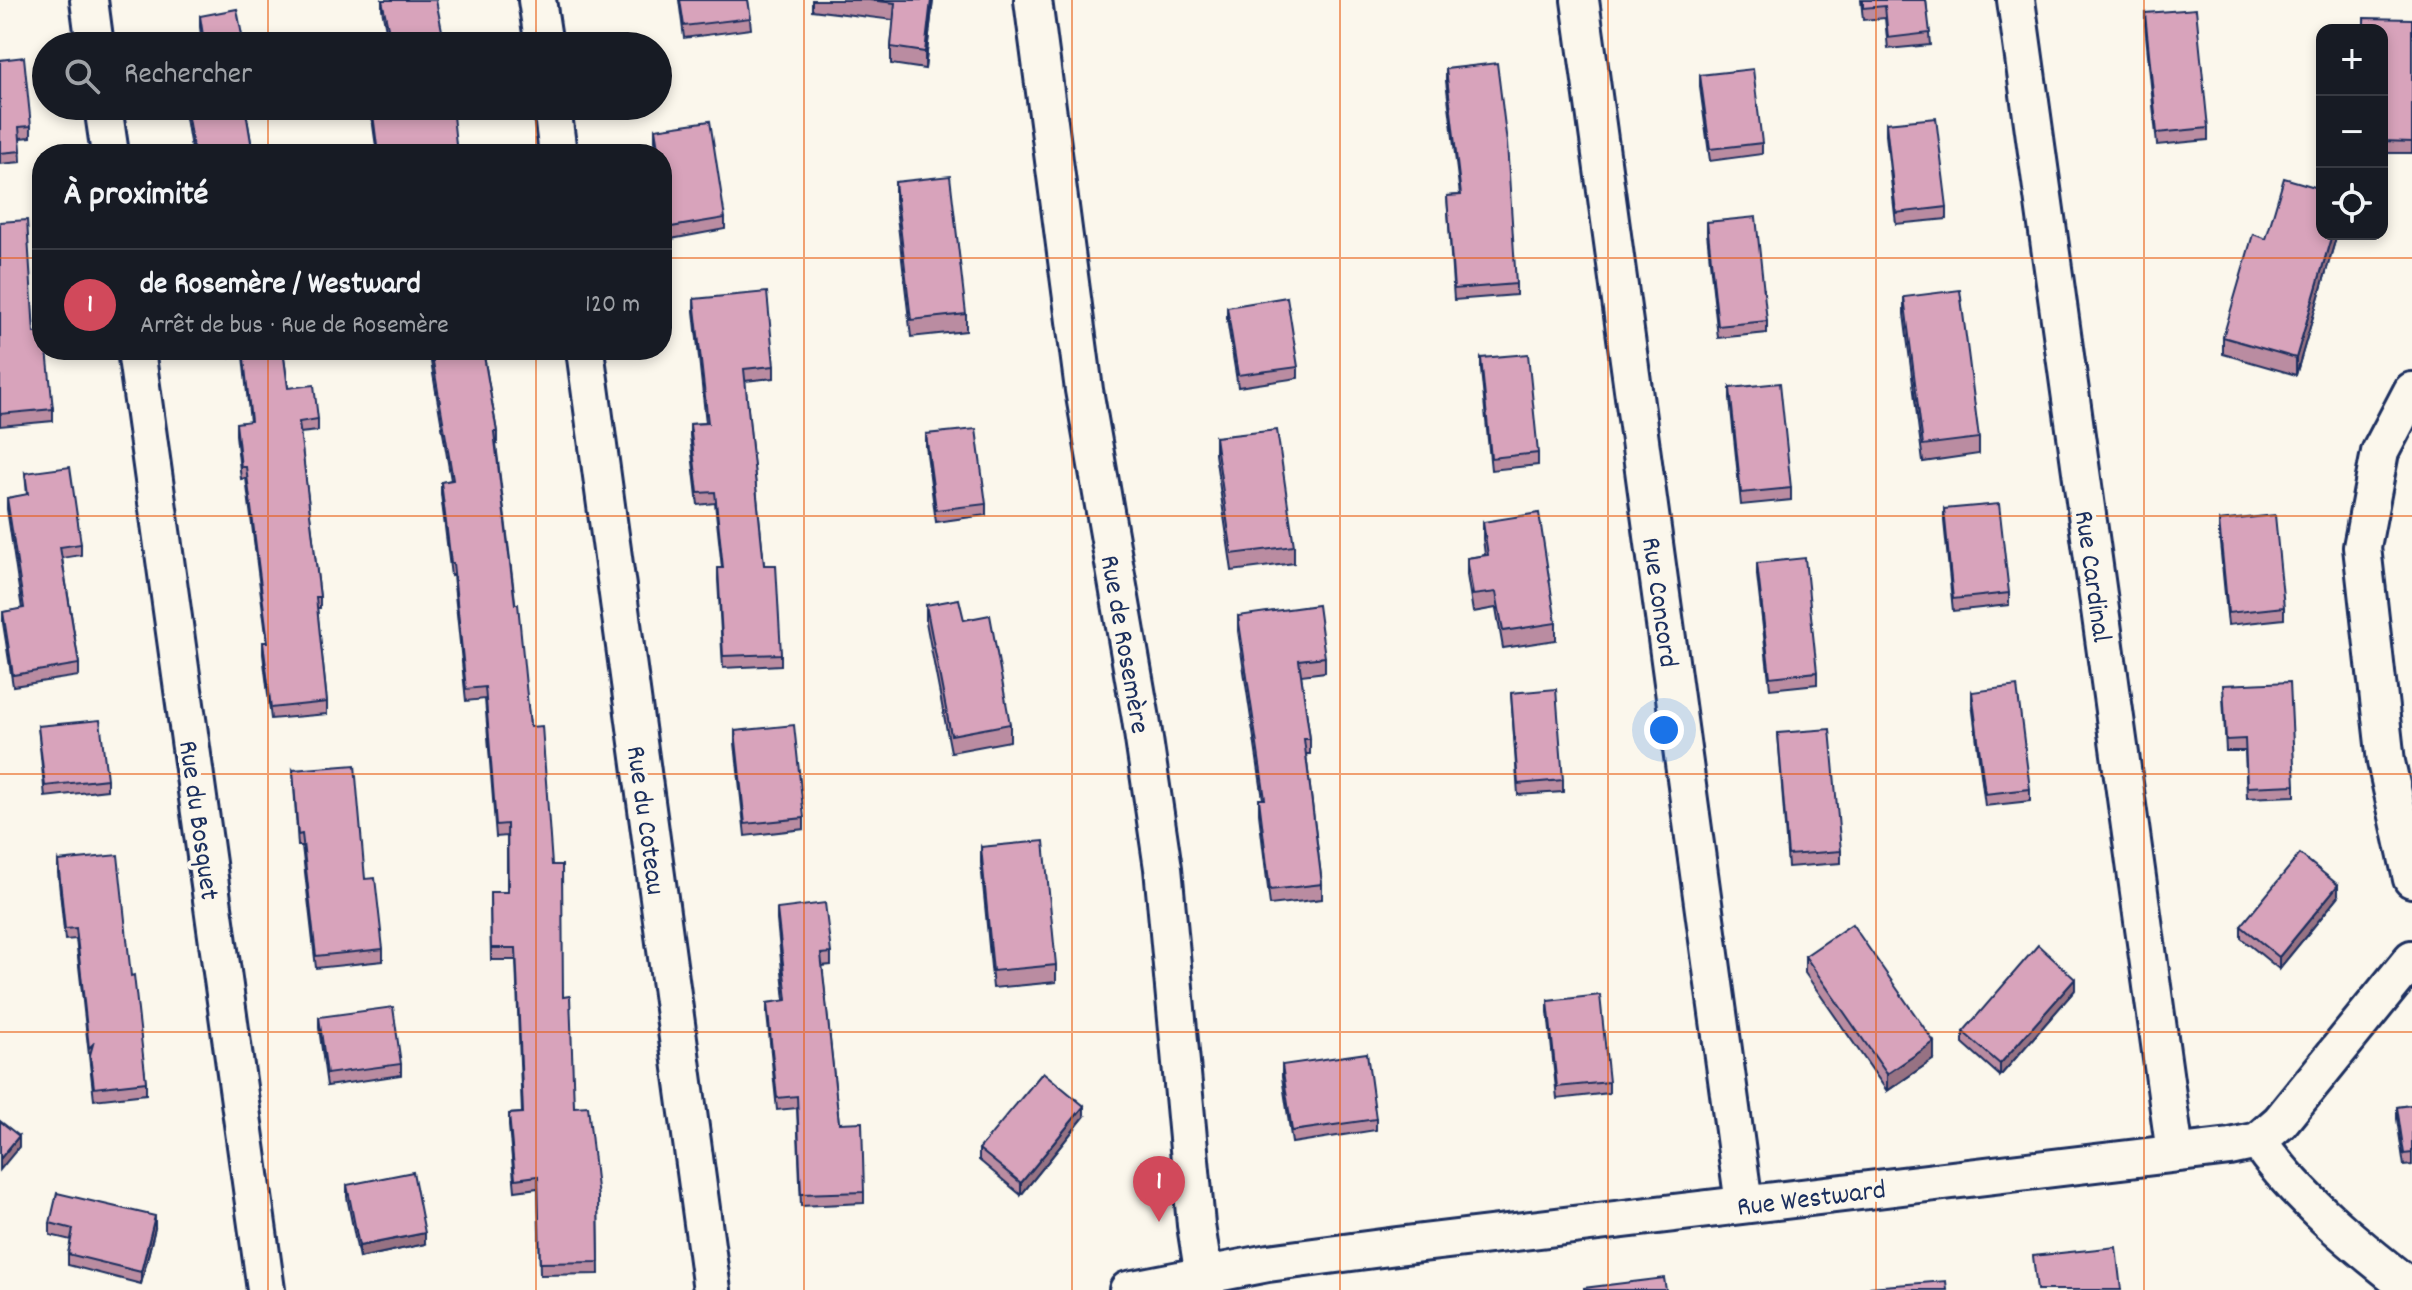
<!DOCTYPE html>
<html lang="fr">
<meta charset="utf-8">
<style>
body{margin:0;font-family:Dekko,sans-serif;background:#20242c;color:#f1f3f6}
.controls{position:absolute;right:24px;top:24px;display:grid;overflow:hidden;border-radius:16px;box-shadow:0 4px 12px #0003}
.controls button{width:72px;height:72px;display:grid;place-items:center;padding:0;border:0;border-bottom:2px solid #363941;background:#171b24;color:#f1f3f6;font:40px sans-serif}
.you{position:absolute;left:1664px;top:730px;width:28px;height:28px;margin:-20px;border:6px solid #fff;border-radius:50%;background:#1a73e8;box-shadow:0 0 0 12px #1a73e833}
.badge{display:grid;place-items:center;width:52px;height:52px;border-radius:50%;background:#d1495b;color:#fff;font-size:26px;font-weight:700}
.pin{position:absolute;translate:-50% -66px;filter:drop-shadow(0 2px 4px #0008)}
.pin::after{content:'';position:absolute;top:42px;width:28px;height:24px;background:inherit;clip-path:polygon(0 0,100% 0,50% 100%)}
.list{margin:0;padding:0;list-style:none}
h2{display:flex;justify-content:space-between;align-items:center;height:104px;margin:0;padding:0 32px;font-size:34px}
h2 small{font-size:26px;font-weight:400;color:#9ea1a6}
.list li{display:grid;grid-template-columns:52px 1fr auto;gap:24px;align-items:center;box-sizing:border-box;height:112px;padding:0 32px;border-top:2px solid #363941}
.list b{display:block;font-size:30px;white-space:nowrap}
.list p{margin:0;font-size:26px;white-space:nowrap;color:#9ea1a6}
.list em{font-size:26px;font-style:normal;color:#9ea1a6}
.icon{flex:none;width:44px;height:44px;fill:none;stroke:currentColor;stroke-width:2;stroke-linecap:round;stroke-linejoin:round}
.map{position:relative;flex:none;width:2412px;height:1290px;overflow:hidden}
.search{position:absolute;background:#171b24;box-shadow:0 4px 12px #0003;left:32px;top:32px;width:640px;height:88px;display:flex;align-items:center;gap:20px;box-sizing:border-box;padding:0 28px;border-radius:44px;color:#9ea1a6;font-size:30px}
.panel{position:absolute;background:#171b24;box-shadow:0 4px 12px #0003;left:32px;top:144px;width:640px;height:216px;border-radius:32px}
.map>svg:first-child{display:block}
</style>
<div class="map">
<svg width="2412" height="1290" viewBox="0 0 2412 1290">
<rect width="100%" height="100%" fill="#fbf7ec"/>
<filter id="ink" filterUnits="userSpaceOnUse"><feTurbulence type="fractalNoise" baseFrequency=".0125" numOctaves="2"/><feDisplacementMap in="SourceGraphic" scale="16" xChannelSelector="R" yChannelSelector="G"/><feConvolveMatrix kernelMatrix="1 2 1 2 8 2 1 2 1" color-interpolation-filters="sRGB"/></filter>
<g filter="url(#ink)">
<g fill="none" stroke-linecap="round" stroke-linejoin="round">
<defs>
<g id="minor">
<path d="M89,0L95,46"/>
<path d="M537,0L544,46"/>
<path d="M1033,0L1084,390L1141,719L1163,868L1196,1225L1206,1290"/>
<path d="M1580,0L1744,1204"/>
<path d="M2016,0L2175,1153"/>
<path d="M103,106L110,154"/>
<path d="M552,106L558,154"/>
<path d="M136,350L266,1290"/>
<path d="M585,350L712,1290"/>
<path d="M2412,391L2380,452L2362,547L2386,762L2412,879"/>
<path d="M2258,1141C2298,1199 2357,1246 2412,1289"/>
<path d="M1128,1290L1268,1263L1397,1246L2230,1147L2258,1141L2280,1122L2412,959"/>
</g>
</defs>
<!-- minor casing -->
<use href="#minor" stroke="#1b2f5e" stroke-width="42"/>
<!-- minor -->
<use href="#minor" stroke="#fbf7ec" stroke-width="36"/>
</g>
<!-- wall -->
<g fill="#ba8ca1" stroke="#1b2f5e" stroke-width="2">
<path d="M382,0L445,46H389L382,9Z"/>
<path d="M679,0H748L751,29L684,38Z"/>
<path d="M812,0H933L925,69L891,64V47L894,20L812,10Z"/>
<path d="M1861,0H1926L1930,45L1888,49L1885,18L1863,20Z"/>
<path d="M2145,13L2208,128V140L2157,145L2145,25Z"/>
<path d="M200,16L244,46L202,43L200,27Z"/>
<path d="M2412,19V153H2382V30Z"/>
<path d="M0,60L31,126V137L20,138L21,162L0,164Z"/>
<path d="M1446,69L1516,284V295L1454,300L1447,196L1460,195L1446,81Z"/>
<path d="M1700,75L1762,143V154L1710,161L1700,87Z"/>
<path d="M184,106H245L253,154H192Z"/>
<path d="M372,106L457,154H377L372,118Z"/>
<path d="M1886,123L1947,207V219L1896,224L1886,135Z"/>
<path d="M655,129L725,218V229L671,239L662,184V154H657L655,141Z"/>
<path d="M895,182L966,314V331L911,337L895,199Z"/>
<path d="M0,222L34,333L53,409V421L0,426Z"/>
<path d="M1707,222L1767,321V333L1718,338L1707,233Z"/>
<path d="M2322,234H2337L2296,375L2223,354V337L2266,239Z"/>
<path d="M1904,297L1979,438V454L1923,462L1904,314Z"/>
<path d="M694,299L774,366V378L745,381L764,565L781,654V665L723,668L718,579V568H722L715,503L698,505L690,436V424L706,423L694,311Z"/>
<path d="M1227,307L1298,367V378L1238,387L1227,319Z"/>
<path d="M229,350H283L288,388L318,419V431L300,433L320,597V608H317L327,702V714L271,719L263,654V642H267L246,478L241,479L236,435V423L250,422L243,356L230,358Z"/>
<path d="M429,350H483L497,432V444H496L563,997L574,1107L598,1198L599,1274L540,1275L538,1188L515,1191L509,1126V1114L522,1113L516,960H491L490,892H507V836L496,837L485,699L466,701L453,575L451,576L441,494V482L451,480Z"/>
<path d="M1481,358L1538,453V465L1491,470L1481,370Z"/>
<path d="M1730,388L1791,488V500L1741,505L1730,399Z"/>
<path d="M926,434L986,504V515L936,522L926,446Z"/>
<path d="M1215,437L1294,546V563L1232,571L1215,454Z"/>
<path d="M25,473L81,544V555L62,558L79,664V676L13,686L3,623V612L22,609L7,509V498L27,495Z"/>
<path d="M1944,509L2009,593V605L1953,611L1944,521Z"/>
<path d="M2219,521L2284,607V619L2228,625L2219,533Z"/>
<path d="M1483,522L1556,623V640L1503,648L1496,608L1473,612L1467,575V558L1485,555L1483,539Z"/>
<path d="M1757,563L1817,672V684L1770,689L1757,575Z"/>
<path d="M926,605L964,620L1010,724V741L951,752L926,622Z"/>
<path d="M1238,616L1325,657V672L1301,675L1310,739V754H1306L1322,884V899L1270,905L1259,814V799H1263L1238,631Z"/>
<path d="M1972,692L2030,789V801L1985,806L1972,703Z"/>
<path d="M1511,693L1563,780V792L1518,795Z"/>
<path d="M2223,697L2295,785V796L2247,798L2245,751H2226Z"/>
<path d="M38,726L107,779V790L45,797Z"/>
<path d="M735,731L804,818V829L745,836L735,743Z"/>
<path d="M1778,733L1841,851V863L1788,867Z"/>
<path d="M293,770L365,879L383,949V961L316,968L302,846H298Z"/>
<path d="M981,847L1056,965V982L993,988L981,863Z"/>
<path d="M58,861L131,976L146,1082V1094L94,1100L76,939L65,940L58,873Z"/>
<path d="M2338,897L2279,969L2241,938V926Z"/>
<path d="M777,909L831,953V965L822,966L839,1123L864,1192V1203L801,1206L797,1108L777,1110L767,1014V1003L785,1001L777,920Z"/>
<path d="M1805,956L1934,1059L1887,1091L1805,973Z"/>
<path d="M2075,990L2000,1076L1963,1043V1032Z"/>
<path d="M1548,1001L1609,1082V1093L1557,1099L1548,1012Z"/>
<path d="M319,1017L401,1064V1075L327,1086L319,1028Z"/>
<path d="M1282,1065L1376,1119V1130L1292,1143L1282,1077Z"/>
<path d="M2412,1105V1165L2404,1166L2397,1119V1107Z"/>
<path d="M1084,1117L1021,1195L979,1160V1149Z"/>
<path d="M347,1185L425,1244L359,1258L347,1197Z"/>
<path d="M50,1223L155,1228L141,1284L68,1265V1254L71,1240L50,1235Z"/>
</g>
<!-- shaded-wall -->
<g fill="#977283" stroke="#1b2f5e" stroke-width="2">
<path d="M931,0H933L925,69V52Z"/>
<path d="M2332,234H2337L2296,375V358Z"/>
<path d="M2338,885V897L2279,969V957Z"/>
<path d="M2075,979V990L2000,1076V1064Z"/>
<path d="M1934,1042V1059L1887,1091V1074Z"/>
<path d="M1084,1106V1117L1021,1195V1183Z"/>
<path d="M19,1136V1147L0,1170V1159Z"/>
<path d="M155,1216V1228L141,1284V1272Z"/>
<path d="M425,1233V1244L359,1258V1246Z"/>
</g>
<!-- building -->
<g fill="#d8a3bb" stroke="#1b2f5e" stroke-width="2">
<path d="M382,0H436L445,46H392Z"/>
<path d="M680,0H748L751,18L684,26Z"/>
<path d="M869,0H931L925,52L891,47L895,3Z"/>
<path d="M1863,0H1926L1930,33L1888,38L1885,6L1863,8Z"/>
<path d="M237,9L244,46H185L204,42L200,16Z"/>
<path d="M2196,9L2208,128L2157,133L2145,13Z"/>
<path d="M2364,18L2412,19V142L2382,141V30H2364Z"/>
<path d="M24,57L31,126L19,127L21,151L0,153V60Z"/>
<path d="M1497,63L1507,143L1516,284L1454,289L1447,196L1461,195L1446,69Z"/>
<path d="M1753,69L1762,143L1710,149L1700,75Z"/>
<path d="M186,106H245L253,154H194Z"/>
<path d="M372,106H452L457,154H378Z"/>
<path d="M1936,118L1947,207L1896,213L1886,123Z"/>
<path d="M710,121L725,218L671,227L662,172V154H659L655,129Z"/>
<path d="M950,176L966,314L911,320L895,182Z"/>
<path d="M2284,178L2322,189V234H2332L2296,358L2223,337L2253,234L2266,239Z"/>
<path d="M1756,217L1767,321L1718,326L1707,222Z"/>
<path d="M27,220L34,333L42,332V350H47L53,409L0,414V222Z"/>
<path d="M1960,290L1979,438L1923,445L1904,297Z"/>
<path d="M767,292L774,366L744,369L764,565H776L781,654L723,656L718,568H723L715,492L698,493L690,424L708,423L694,299Z"/>
<path d="M1287,297L1298,367L1238,375L1227,307Z"/>
<path d="M243,350H283L288,388L314,385L318,419L299,422L320,597H316L327,702L271,708L263,642H268L246,467H241L236,423L251,421Z"/>
<path d="M431,350H483L497,432H494L515,604H518L530,727L542,726L552,865H562L563,997L570,996L574,1107L588,1106L598,1198L599,1262L540,1263L538,1176L515,1179L509,1114L523,1113L516,948H491L490,892H508L507,824L496,825L485,687L466,689L453,563H451L441,482L453,480Z"/>
<path d="M1528,354L1538,453L1491,458L1481,358Z"/>
<path d="M1780,383L1791,488L1741,493L1730,388Z"/>
<path d="M976,429L986,504L936,510L926,434Z"/>
<path d="M1277,430L1294,546L1232,554L1215,437Z"/>
<path d="M70,467L81,544L60,547L79,664L13,675L3,612L24,608L7,498L28,494L25,473Z"/>
<path d="M1999,504L2009,593L1953,599L1944,509Z"/>
<path d="M1539,513L1556,623L1503,631L1496,592L1473,595L1467,558L1488,555L1483,522Z"/>
<path d="M2275,515L2284,607L2228,613L2219,521Z"/>
<path d="M1805,558L1817,672L1770,677L1757,563Z"/>
<path d="M959,599L964,620L990,615L1010,724L951,735L926,605Z"/>
<path d="M1318,605L1325,657L1299,660L1310,739H1304L1322,884L1270,890L1259,799H1265L1238,616Z"/>
<path d="M2290,682L2295,785L2247,787L2245,739L2226,740L2223,685Z"/>
<path d="M2017,686L2030,789L1985,794L1972,692Z"/>
<path d="M1556,689L1563,780L1518,784L1511,693Z"/>
<path d="M100,720L107,779L45,786L38,726Z"/>
<path d="M794,725L804,818L745,824L735,731Z"/>
<path d="M1830,729L1841,851L1788,855L1778,733Z"/>
<path d="M355,765L365,879L375,878L383,949L316,956L302,834L298,835L293,770Z"/>
<path d="M1044,841L1056,965L993,971L981,847Z"/>
<path d="M2300,854L2338,885L2279,957L2241,926Z"/>
<path d="M118,855L131,976L134,975L146,1082L94,1088L90,1055L93,1044L89,1048L76,928L65,929L58,861Z"/>
<path d="M825,903L831,953L821,954L839,1123L862,1122L864,1192L801,1194L797,1096L777,1098L767,1003L787,1000L777,909Z"/>
<path d="M1852,924L1934,1042L1887,1074L1805,956Z"/>
<path d="M2038,945L2075,979L2000,1064L1963,1032Z"/>
<path d="M1600,995L1609,1082L1557,1087L1548,1001Z"/>
<path d="M393,1007L401,1064L327,1074L319,1017Z"/>
<path d="M1367,1053L1376,1119L1292,1131L1282,1065Z"/>
<path d="M1043,1072L1084,1106L1021,1183L979,1149Z"/>
<path d="M2412,1105V1153L2404,1154L2397,1107Z"/>
<path d="M0,1121L19,1136L0,1159Z"/>
<path d="M413,1172L425,1233L359,1246L347,1185Z"/>
<path d="M57,1193L155,1216L141,1272L68,1254L73,1229L50,1223Z"/>
<path d="M2116,1247L2121,1290H2037L2033,1256Z"/>
<path d="M1664,1278L1666,1290H1584V1288Z"/>
<path d="M1946,1281L1947,1290H1870V1287Z"/>
</g>
</g>
<!-- grid -->
<path fill="none" stroke="#e8590c" stroke-width="2" stroke-opacity="0.55" d="M268,0V46M536,0V46M804,0V1290M1072,0V1290M1340,0V1290M1608,0V1290M1876,0V1290M2144,0V1290M268,106V154M536,106V154M0,258H42M662,258H2412M268,350V1290M536,350V1290M0,516H2412M0,774H2412M0,1032H2412"/>
<g text-anchor="middle" stroke-width="8" stroke-linejoin="round" paint-order="stroke">
<!-- street labels -->
<g font-size="28" fill="#1b2f5e" stroke="#fbf7ec">
<text transform="translate(2095 576) rotate(82)" y="10">Rue Cardinal</text>
<text transform="translate(1662 602) rotate(82)" y="10">Rue Concord</text>
<text transform="translate(1127 644) rotate(80)" y="10">Rue de Rosemère</text>
<text transform="translate(201 820) rotate(82)" y="10">Rue du Bosquet</text>
<text transform="translate(648 820) rotate(82)" y="10">Rue du Coteau</text>
<text transform="translate(1811 1196) rotate(-7)" y="10">Rue Westward</text>
</g>
</g>
</svg>
<div class="controls">
<button>+</button>
<button>−</button>
<button><svg class="icon" aria-label="locate" viewBox="0 0 24 24"><circle cx="12" cy="12" r="6"/><path d="M12 2v4M12 18v4M2 12h4M18 12h4"/></svg></button>
</div>
<div class="you"></div>
<div class="pin badge" style="left:1159px;top:1222px">1</div>
<div class="search"><svg class="icon" aria-label="search" viewBox="0 0 24 24"><circle cx="10" cy="10" r="6"/><path d="M15 15l6 6"/></svg>Rechercher</div>
<section class="panel">
<h2>À proximité<small></small></h2>
<ul class="list">
<li><span class="badge">1</span><div><b>de Rosemère / Westward</b><p>Arrêt de bus · Rue de Rosemère</p></div><em>120 m</em></li>
</ul>
</section>
</div>
